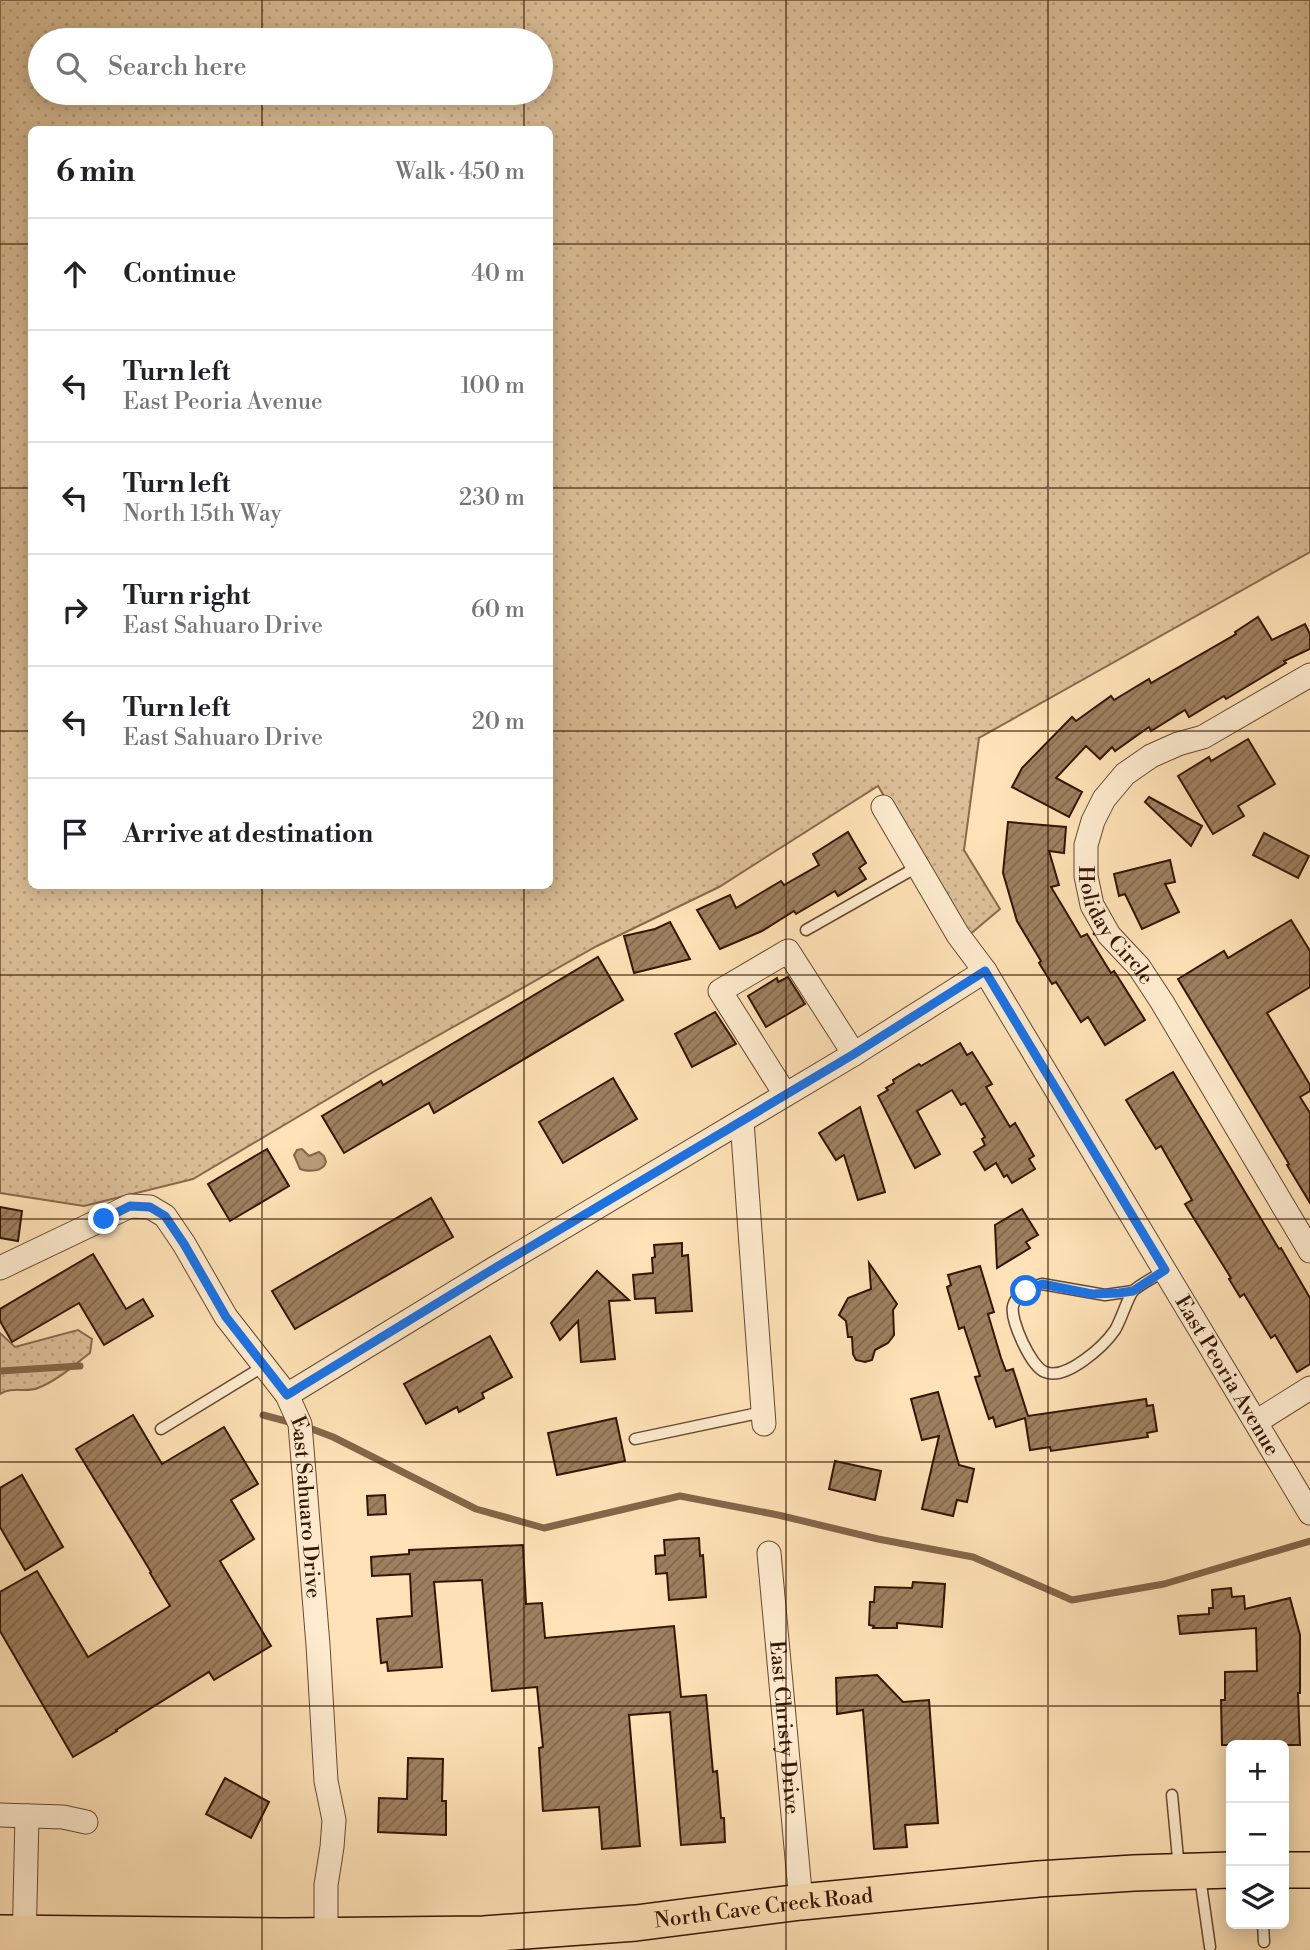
<!DOCTYPE html>
<meta charset="utf-8">
<style>
body{margin:0;font-family:"Libre Bodoni",serif;background:#f2f2f2;color:#202124}
.controls{position:absolute;right:21px;bottom:21px;display:grid;overflow:hidden;border-radius:10px;box-shadow:0 4px 18px #0003}
.controls button{width:63px;height:63px;display:grid;place-items:center;padding:0;border:0;border-bottom:2px solid #e0e0e0;background:#fff;color:#202124;font:35px sans-serif}
.stop{position:absolute;width:21px;height:21px;margin:-16px;border:5px solid #1a73e8;border-radius:50%;background:#fff}
.stop.end{background:#1a73e8;border-color:#fff;box-shadow:0 2px 7px #0008}
.list{margin:0;padding:0;list-style:none}
h2{display:flex;justify-content:space-between;align-items:center;height:91px;margin:0;padding:0 28px;font-size:30px}
h2 small{font-size:23px;font-weight:400;color:#757577}
.list li{display:grid;grid-template-columns:46px 1fr auto;gap:21px;align-items:center;box-sizing:border-box;height:112px;padding:0 28px;border-top:2px solid #e0e0e0}
.list b{display:block;font-size:26px;white-space:nowrap}
.list p{margin:0;font-size:23px;white-space:nowrap;color:#757577}
.list em{font-size:23px;font-style:normal;color:#757577}
.icon{flex:none;width:38px;height:38px;fill:none;stroke:currentColor;stroke-width:2;stroke-linecap:round;stroke-linejoin:round}
.map{position:relative;flex:none;width:1310px;height:1950px;overflow:hidden}
.search{position:absolute;background:#fff;box-shadow:0 4px 18px #0003;left:28px;top:28px;width:525px;height:77px;display:flex;align-items:center;gap:18px;box-sizing:border-box;padding:0 24px;border-radius:38px;color:#757577;font-size:26px}
.panel{position:absolute;background:#fff;box-shadow:0 4px 18px #0003;left:28px;top:126px;width:525px;height:763px;border-radius:10px}
.map>svg:first-child{display:block}
</style>
<div class="map">
<svg width="1310" height="1950" viewBox="0 0 1310 1950">
<defs>
<pattern id="grass-dots" width="8" height="8" patternUnits="userSpaceOnUse" patternTransform="scale(1.75)"><rect width="8" height="8" fill="#dcbf98"/><path d="M2 2h.1M6 6h.1" fill="none" stroke="#bda381" stroke-width="1.8" stroke-linecap="round"/></pattern>
<pattern id="building-hatch" width="6" height="6" patternUnits="userSpaceOnUse" patternTransform="scale(1.75)"><rect width="6" height="6" fill="#9e8060"/><path d="M-1 1l2-2M0 6l6-6M5 7l2-2" fill="none" stroke="#82684d"/></pattern>
</defs>
<rect width="100%" height="100%" fill="#ffe2b7"/>
<filter id="stains"><feTurbulence type="fractalNoise" baseFrequency=".00286" numOctaves="4"/><feColorMatrix values="0 0 0 0 .2 0 0 0 0 .09 0 0 0 0 .02 0 0 0 .5 -.17"/></filter>
<radialGradient id="worn" r=".72"><stop offset=".6" stop-color="#630" stop-opacity="0"/><stop offset="1" stop-color="#630" stop-opacity=".3"/></radialGradient>
<!-- grass -->
<g fill="url(#grass-dots)" stroke="#886a4c" stroke-width="2" fill-rule="evenodd">
<path d="M0,0H1310V552L979,738L964,850L1000,909L968,936L878,786L719,887L597,946L375,1071L193,1179L84,1206L0,1193ZM40,40H541V93H40ZM32,130H550V886H32Z"/>
<path d="M78,1330L92,1339L90,1353C74,1365 57,1381 38,1388C26,1393 12,1386 0,1394V1333L15,1347Z"/>
</g>
<!-- water -->
<path fill="#ba9c79" stroke="#846649" stroke-width="2" d="M302,1149L309,1156L319,1152L324,1156L326,1162C323,1172 309,1172 300,1169L294,1155L297,1150Z"/>
<g fill="none" stroke-linecap="round" stroke-linejoin="round">
<!-- stream -->
<g stroke="#846649" stroke-width="7">
<path d="M0,1371L80,1366"/>
<path d="M263,1415L293,1423"/>
<path d="M304,1426L333,1437L476,1509L544,1528L680,1496L778,1515L878,1539L973,1557L1072,1600L1164,1584L1310,1541"/>
</g>
</g>
<!-- building -->
<g fill="url(#building-hatch)" stroke="#341501" stroke-width="2">
<path d="M1258,617L1272,640L1305,624L1310,634V649L1284,661L1286,663L1226,699L1224,696L1189,717L1185,710L1151,731L1149,727L1115,751L1112,747L1100,759L1086,746L1056,778L1082,792L1069,817L1012,787L1022,768L1072,717L1076,721L1111,696L1114,700L1149,679L1151,683L1236,634L1235,632Z"/>
<path d="M1248,739L1275,784L1238,806L1244,816L1213,834L1178,776L1209,757L1211,761Z"/>
<path d="M1149,797L1202,826L1191,846L1145,802Z"/>
<path d="M1008,822L1066,827L1064,853L1049,851L1059,885L1051,887L1081,937L1087,934L1111,973L1114,971L1145,1020L1105,1045L1088,1017L1081,1022L1056,982L1052,984L1039,963L1041,961L1017,921L1003,873Z"/>
<path d="M848,832L866,863L859,868L866,879L838,896L835,891L796,914L794,911L762,931L720,949L697,910L730,895L736,908L781,881L784,885L819,865L813,854Z"/>
<path d="M1264,833L1309,856L1298,878L1253,855Z"/>
<path d="M1170,860L1175,882L1165,884L1179,912L1142,929L1125,894L1119,896L1114,874Z"/>
<path d="M1291,920L1310,951V987L1267,1013L1310,1085V1091L1300,1097L1310,1113V1203L1287,1165L1289,1164L1178,979L1224,951L1228,958Z"/>
<path d="M670,922L690,959L634,973L624,936L655,929Z"/>
<path d="M598,957L623,1000L434,1113L429,1103L344,1153L322,1116L381,1081L383,1085Z"/>
<path d="M788,977L805,1004L766,1027L748,996L777,978L778,982Z"/>
<path d="M715,1012L736,1044L692,1067L675,1034Z"/>
<path d="M960,1043L967,1055L972,1052L992,1084L986,1087L1010,1127L1015,1123L1034,1156L1029,1159L1035,1169L1012,1183L1007,1175L1004,1177L996,1163L985,1170L974,1152L985,1145L982,1139L985,1137L965,1103L961,1105L952,1090L917,1111L940,1154L915,1168L878,1096L888,1090L886,1088L894,1083L893,1080L919,1064L921,1066Z"/>
<path d="M1173,1072L1279,1249L1281,1248L1310,1298V1364L1297,1372L1275,1335L1271,1338L1244,1294L1240,1297L1229,1279L1231,1278L1185,1204L1192,1200L1161,1146L1156,1149L1126,1100Z"/>
<path d="M613,1078L637,1119L563,1163L539,1122Z"/>
<path d="M860,1107L885,1192L858,1200L844,1155L836,1160L819,1133Z"/>
<path d="M267,1149L289,1186L230,1221L208,1184Z"/>
<path d="M431,1198L453,1237L295,1329L272,1291Z"/>
<path d="M0,1207L22,1211L18,1241L0,1238Z"/>
<path d="M1022,1209L1038,1235L1026,1242L1030,1248L997,1268L995,1225Z"/>
<path d="M682,1243V1256L688,1255L692,1311L656,1313L655,1298L635,1299L633,1275L653,1273L652,1258L655,1257L654,1245Z"/>
<path d="M93,1254L126,1309L143,1299L153,1316L104,1345L79,1303L12,1342L0,1321V1309Z"/>
<path d="M869,1263L897,1304L893,1310L894,1335L888,1343L875,1350L872,1360L865,1362L856,1360L853,1354L852,1337H848L846,1321L839,1315L848,1298L871,1289Z"/>
<path d="M980,1266L994,1312L988,1314L1001,1358L1006,1371L1013,1369L1028,1416L1146,1399L1147,1406L1153,1405L1157,1431L1147,1433L1148,1437L1051,1451L1050,1447L1030,1450L1025,1418L996,1427L993,1417L989,1419L975,1377L980,1376L964,1327L959,1329L947,1287L951,1285L948,1275Z"/>
<path d="M597,1271L629,1300L609,1301L615,1359L581,1362L578,1321L560,1340L551,1323Z"/>
<path d="M490,1336L512,1377L482,1393L484,1398L459,1412L457,1407L426,1424L404,1384Z"/>
<path d="M938,1392L959,1465L974,1469L967,1502L957,1500L953,1516L922,1509L939,1436L922,1440L911,1399Z"/>
<path d="M133,1415L162,1464L224,1427L258,1484L231,1500L254,1539L220,1561L271,1646L214,1680L209,1672L116,1730L117,1731L73,1757L0,1631V1592L37,1571L88,1657L170,1606L150,1573L151,1572L76,1449Z"/>
<path d="M616,1418L625,1461L557,1475L548,1433Z"/>
<path d="M835,1461L881,1471L875,1500L829,1489Z"/>
<path d="M22,1475L63,1547L25,1570L0,1527V1488Z"/>
<path d="M385,1495L386,1514L368,1515L367,1496Z"/>
<path d="M699,1538L700,1556L703,1555L706,1597L669,1600L667,1573L656,1574L655,1556L665,1555L664,1540Z"/>
<path d="M523,1545L526,1604L542,1603L545,1638L674,1626L681,1697L706,1695L713,1772L717,1771L721,1818H724L725,1842L681,1845L670,1712L629,1715L640,1846L602,1849L599,1807L543,1811L539,1748L543,1747L537,1687L492,1691L482,1580L434,1582L442,1667L388,1671L387,1662L381,1663L377,1619L412,1616L410,1574L372,1576L371,1557L409,1554V1550Z"/>
<path d="M913,1582L945,1584L942,1627L897,1623V1628H873L874,1626L869,1625L870,1602H874L875,1587L912,1588Z"/>
<path d="M1231,1588L1232,1597L1244,1596L1245,1609L1290,1598L1300,1635V1693H1298L1300,1745H1222L1221,1700H1225V1672L1257,1671L1256,1628L1180,1634L1178,1616L1209,1614V1608H1213L1212,1590Z"/>
<path d="M877,1675L903,1702L929,1700L938,1823L905,1825L907,1847L874,1849L863,1710L837,1714L836,1678Z"/>
<path d="M408,1758L443,1759L442,1801H446V1835L378,1832L379,1798L407,1799Z"/>
<path d="M225,1778L269,1802L251,1838L206,1814Z"/>
</g>
<g fill="none" stroke-linecap="round" stroke-linejoin="round">
<defs>
<g id="service">
<path d="M806,930L917,867"/>
<path d="M1133,1291L1105,1295L1042,1284C1030,1287 1016,1294 1013,1306C1010,1320 1031,1367 1045,1372C1066,1381 1104,1346 1115,1330C1121,1320 1128,1297 1133,1291C1140,1284 1157,1276 1165,1270"/>
<path d="M161,1429L264,1366"/>
<path d="M635,1439L763,1412"/>
<path d="M1172,1795L1179,1869"/>
<path d="M1200,1877L1210,1947"/>
<path d="M1263,1924L1264,1942"/>
</g>
<g id="minor">
<path id="s1" d="M1310,675L1203,737L1178,744L1151,756L1125,774L1104,799L1093,821L1086,845V876L1092,905L1109,935L1139,967L1162,1002L1310,1251"/>
<path id="s2" d="M883,807L958,935L985,971L1310,1513"/>
<path d="M785,1094L720,991L788,951L854,1054"/>
<path d="M742,1121L764,1424"/>
<path id="s3" d="M0,1268L130,1206L150,1207L165,1216L184,1244L226,1317L287,1395L300,1424L318,1645L326,1781L334,1820L332,1847L326,1885V1935"/>
<path d="M287,1395L495,1268L854,1054L985,971"/>
<path d="M1256,1422L1310,1388"/>
<path id="s4" d="M769,1553L801,1902"/>
<path d="M0,1815L63,1817L86,1822"/>
<path d="M24,1947L27,1816"/>
</g>
<g id="primary">
<path d="M1284,1870H1310"/>
<path id="s5" d="M0,1933L284,1936L484,1934L636,1923L801,1902L1038,1879L1134,1873L1231,1870"/>
</g>
</defs>
<!-- service casing -->
<use href="#service" stroke="#67482e" stroke-width="13"/>
<!-- minor casing -->
<use href="#minor" stroke="#67482e" stroke-width="25"/>
<!-- primary casing -->
<use href="#primary" stroke="#341501" stroke-width="38"/>
<!-- service -->
<use href="#service" stroke="#ffecd0" stroke-width="10"/>
<!-- minor -->
<use href="#minor" stroke="#ffecd0" stroke-width="23"/>
<!-- primary -->
<use href="#primary" stroke="#ffe2b7" stroke-width="35"/>
</g>
<g fill="none" stroke-linecap="round" stroke-linejoin="round">
<!-- route -->
<path stroke="#1a73e8" stroke-width="9" d="M104,1219L130,1206L150,1207L165,1216L184,1244L226,1317L287,1395L495,1268L854,1054L985,971L1165,1270L1133,1291L1119,1293L1092,1294L1042,1284L1026,1291"/>
</g>
<!-- grid -->
<path fill="none" stroke="#341501" stroke-width="2" stroke-opacity="0.55" d="M262,0V40M524,0V40M786,0V1950M1048,0V1950M262,93V130M524,93V130M0,244H32M550,244H1310M0,488H32M550,488H1310M0,731H32M550,731H1310M262,886V1950M524,886V1950M0,975H1310M0,1219H1310M0,1462H1310M0,1706H1310"/>
<g text-anchor="middle" stroke-width="6" stroke-linejoin="round" paint-order="stroke">
<!-- street labels -->
<g font-size="21" fill="#341501" stroke="#ffecd0">
<text dy="7" stroke="none"><textPath href="#s1" startOffset="382">Holiday Circle</textPath></text>
<text dy="7" stroke="none"><textPath href="#s2" startOffset="665">East Peoria Avenue</textPath></text>
<text dy="7" stroke="none"><textPath href="#s3" startOffset="514">East Sahuaro Drive</textPath></text>
<text dy="7" stroke="none"><textPath href="#s4" startOffset="175">East Christy Drive</textPath></text>
<text dy="7" stroke="none"><textPath href="#s5" startOffset="765">North Cave Creek Road</textPath></text>
</g>
</g>
<rect width="100%" height="100%" filter="url(#stains)"/>
<rect width="100%" height="100%" fill="url(#worn)"/>
</svg>
<div class="controls">
<button>+</button>
<button>−</button>
<button><svg class="icon" aria-label="layers" viewBox="0 0 24 24"><path d="M12 4l9 5-9 5-9-5zM3 14l9 5 9-5"/></svg></button>
</div>
<div class="stop" style="left:1026px;top:1291px"></div>
<div class="stop end" style="left:104px;top:1219px"></div>
<div class="search"><svg class="icon" aria-label="search" viewBox="0 0 24 24"><circle cx="10" cy="10" r="6"/><path d="M15 15l6 6"/></svg>Search here</div>
<section class="panel">
<h2>6 min<small>Walk · 450 m</small></h2>
<ul class="list">
<li><svg class="icon" aria-label="ahead" viewBox="0 0 24 24"><path d="M12 20V5M6 11l6-6 6 6"/></svg><div><b>Continue</b></div><em>40 m</em></li>
<li><svg class="icon" aria-label="left" viewBox="0 0 24 24"><path d="M17 20v-9H6M10 6l-5 5 5 5"/></svg><div><b>Turn left</b><p>East Peoria Avenue</p></div><em>100 m</em></li>
<li><svg class="icon" aria-label="left" viewBox="0 0 24 24"><path d="M17 20v-9H6M10 6l-5 5 5 5"/></svg><div><b>Turn left</b><p>North 15th Way</p></div><em>230 m</em></li>
<li><svg class="icon" aria-label="right" viewBox="0 0 24 24"><path d="M7 20v-9h11M14 6l5 5-5 5"/></svg><div><b>Turn right</b><p>East Sahuaro Drive</p></div><em>60 m</em></li>
<li><svg class="icon" aria-label="left" viewBox="0 0 24 24"><path d="M17 20v-9H6M10 6l-5 5 5 5"/></svg><div><b>Turn left</b><p>East Sahuaro Drive</p></div><em>20 m</em></li>
<li><svg class="icon" aria-label="arrive" viewBox="0 0 24 24"><path d="M6 21V4h12l-3 4 3 4H6"/></svg><div><b>Arrive at destination</b></div></li>
</ul>
</section>
</div>
